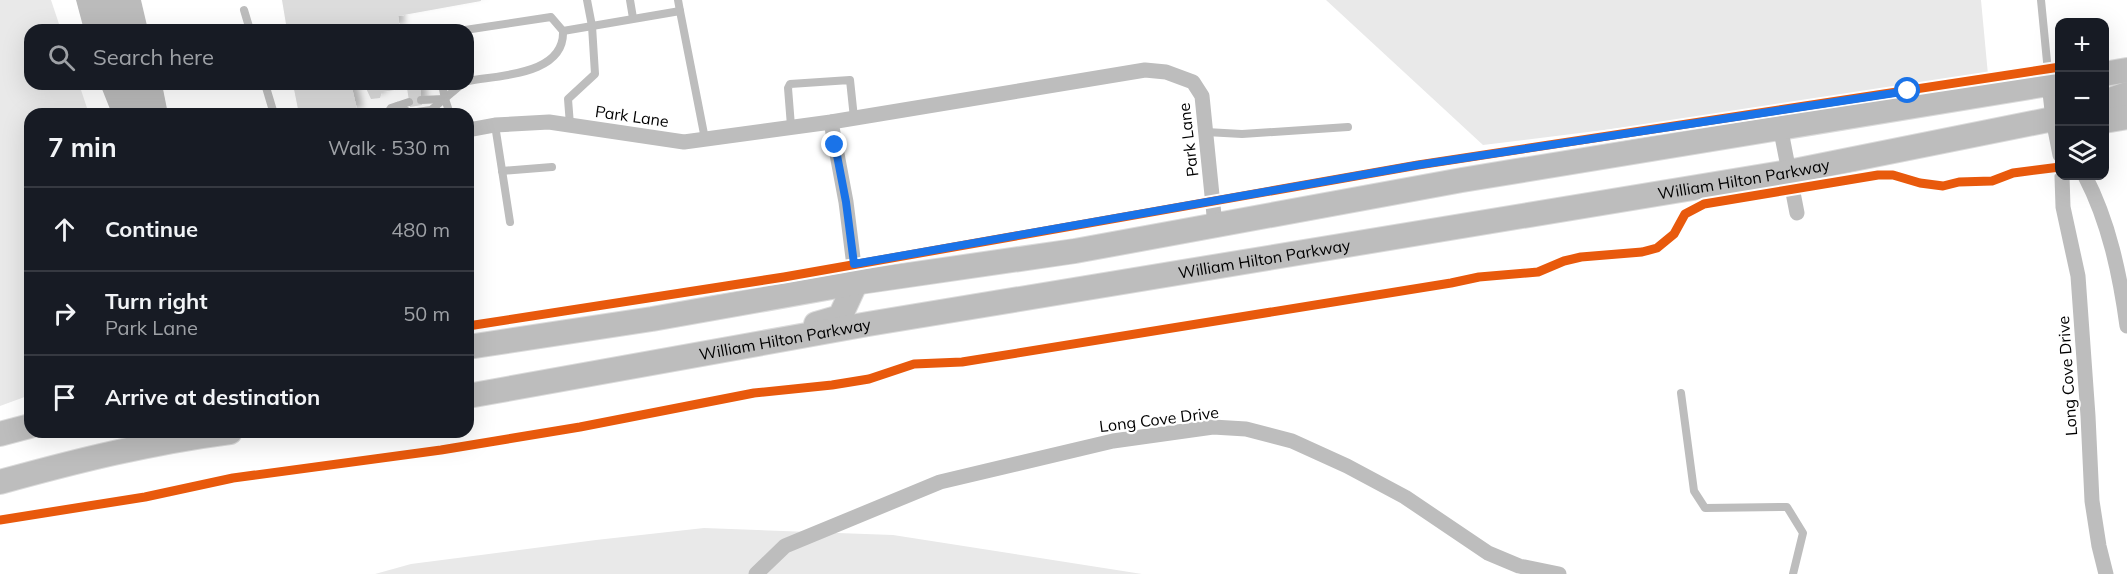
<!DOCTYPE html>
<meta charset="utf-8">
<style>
body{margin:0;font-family:Mulish,sans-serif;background:#242831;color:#f1f3f6}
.controls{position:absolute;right:18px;top:18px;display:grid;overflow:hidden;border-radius:12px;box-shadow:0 6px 24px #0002}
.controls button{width:54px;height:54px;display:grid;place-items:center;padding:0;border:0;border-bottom:2px solid #363941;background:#171b24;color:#f1f3f6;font:30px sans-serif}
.stop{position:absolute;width:18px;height:18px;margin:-14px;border:4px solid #1a73e8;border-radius:50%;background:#fff}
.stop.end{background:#1a73e8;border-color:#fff;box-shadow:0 2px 6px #0008}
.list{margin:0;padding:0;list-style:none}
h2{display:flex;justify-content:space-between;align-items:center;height:78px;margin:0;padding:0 24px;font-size:26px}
h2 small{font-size:20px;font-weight:400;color:#9ea1a6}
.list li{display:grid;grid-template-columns:39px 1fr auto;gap:18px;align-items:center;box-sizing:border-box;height:84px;padding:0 24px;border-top:2px solid #363941}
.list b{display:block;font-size:22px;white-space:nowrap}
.list p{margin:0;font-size:20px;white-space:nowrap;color:#9ea1a6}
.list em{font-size:20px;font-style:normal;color:#9ea1a6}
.icon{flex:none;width:33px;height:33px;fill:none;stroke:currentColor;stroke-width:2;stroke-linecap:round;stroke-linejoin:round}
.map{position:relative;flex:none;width:2127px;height:574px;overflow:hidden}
.search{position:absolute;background:#171b24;box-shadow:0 6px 24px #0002;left:24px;top:24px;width:450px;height:66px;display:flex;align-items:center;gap:15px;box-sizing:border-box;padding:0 21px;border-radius:18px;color:#9ea1a6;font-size:22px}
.panel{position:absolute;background:#171b24;box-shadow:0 6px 24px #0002;left:24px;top:108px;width:450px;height:330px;border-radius:18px}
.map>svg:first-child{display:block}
</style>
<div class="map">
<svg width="2127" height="574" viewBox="0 0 2127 574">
<defs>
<filter id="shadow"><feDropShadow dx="5.5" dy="-5.5" stdDeviation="3" flood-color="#0004"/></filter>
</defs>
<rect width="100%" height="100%" fill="#fff"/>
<!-- green -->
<g fill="#e9e9e9">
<path d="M0,0H51L61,30H30V84H79L89,114H30V395L0,406Z"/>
<path d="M1326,0H1981L1988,75L1644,125L1483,145Z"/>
<path d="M704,528L893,535L1142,574H375L411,564L596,540Z"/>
</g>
<!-- water -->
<g fill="#bbb">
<path d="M76,0H141L148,30H84Z"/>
<path d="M100,84H162L168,114H112Z"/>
</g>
<!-- building -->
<g fill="#dcdcdc" filter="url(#shadow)">
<path d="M282,0H481V1L398,16L400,30H287Z"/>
<path d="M293,84H351L358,114H299Z"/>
<path d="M364,84H429V85L420,87L422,105L410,107L407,88L382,92L380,98L371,99Z"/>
</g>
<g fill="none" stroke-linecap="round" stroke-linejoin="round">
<defs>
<g id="trunk">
<path d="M2104,74L2127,70"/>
<path d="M2104,102L2127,94"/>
<path d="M2104,121L2127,117"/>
<path d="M816,324L840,317L856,282"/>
<path d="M468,347L652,319L860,282L1075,251L1462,180L2060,82"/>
<path id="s1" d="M468,396L868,324L1789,172L2053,119H2060"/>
<path d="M0,434L30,426"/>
<path d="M0,482C76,461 152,442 230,432"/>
</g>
</defs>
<!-- trunk casing -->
<use href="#trunk" stroke="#dbdbdb" stroke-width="26"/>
<!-- service -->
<g stroke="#bdbdbd" stroke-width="8">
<path d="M630,0L633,18"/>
<path d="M678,0L680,11"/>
<path d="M2041,0L2049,82"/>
<path d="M244,10L250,30"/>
<path d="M465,30L551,17L563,31L680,11L705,139"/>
<path d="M468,81C500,75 565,75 563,31"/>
<path d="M265,84L274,114"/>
<path d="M442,84L445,99"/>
<path d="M421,100L445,99L450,114"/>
<path d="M398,106L410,113L431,110L462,84"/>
<path d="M387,114L391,108L409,102"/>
<path d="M495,125L510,222"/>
<path d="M570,125L568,99L595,74L592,26L587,0"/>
<path d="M791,126L788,88L790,84L850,80L854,118"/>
<path d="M1206,132L1242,134L1348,127"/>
<path d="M502,171L552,167"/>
<path d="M1681,393L1694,491L1705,508L1787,507L1803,533L1793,574"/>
</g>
<!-- minor -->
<g stroke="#bdbdbd" stroke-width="15">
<path d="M2049,84L2053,119L2060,155"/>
<path d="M831,122L846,202L856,282"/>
<path d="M1780,126L1797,213"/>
<path d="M468,130L495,125L549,122L684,142L831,122L1145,70L1166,72L1193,82L1202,96L1215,225"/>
<path d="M2062,176L2063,207L2078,276L2088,416L2092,501L2099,546L2106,574"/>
<path d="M2085,176C2109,222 2120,275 2127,326"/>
<path d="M756,574L785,546L940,482L1113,441L1213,427L1246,429L1292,441L1347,466L1405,497L1488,553L1519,566L1559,574"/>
</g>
<!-- trunk -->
<use href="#trunk" stroke="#bdbdbd" stroke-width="24"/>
<defs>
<g id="cycleway">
<path d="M468,326L784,277L1418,165L2060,67"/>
<path d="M0,520L145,497L233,478L441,450L580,427L754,393L832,385L869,379L914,364L962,362L1451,283L1479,277L1538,272L1564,261L1581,257L1642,252L1657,248L1674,234L1685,214L1704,204L1878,175H1893L1920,183L1943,186L1959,182L1992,181L2013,173L2060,167"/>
</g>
</defs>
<!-- cycleway casing -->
<use href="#cycleway" stroke="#fff" stroke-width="13"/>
<!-- cycleway -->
<use href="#cycleway" stroke="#e8590c" stroke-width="9"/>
</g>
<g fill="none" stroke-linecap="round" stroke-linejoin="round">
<!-- route -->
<path stroke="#1a73e8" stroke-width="8" d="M835,145L846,202L854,264L1418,165L1908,91"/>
</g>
<g text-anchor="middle" stroke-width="4.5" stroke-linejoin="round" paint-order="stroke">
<!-- street labels -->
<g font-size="16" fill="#000" stroke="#fff">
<text transform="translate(632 116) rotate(8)" y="6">Park Lane</text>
<text transform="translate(1188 140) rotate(-97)" y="6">Park Lane</text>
<text dy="6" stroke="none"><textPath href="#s1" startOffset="1294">William Hilton Parkway</textPath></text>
<text dy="6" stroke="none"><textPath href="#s1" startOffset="808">William Hilton Parkway</textPath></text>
<text dy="6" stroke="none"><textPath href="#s1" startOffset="322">William Hilton Parkway</textPath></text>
<text transform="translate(2067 376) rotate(-94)" y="6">Long Cove Drive</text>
<text transform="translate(1159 419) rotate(-7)" y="6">Long Cove Drive</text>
</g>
</g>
</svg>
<div class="controls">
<button>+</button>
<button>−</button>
<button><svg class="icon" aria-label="layers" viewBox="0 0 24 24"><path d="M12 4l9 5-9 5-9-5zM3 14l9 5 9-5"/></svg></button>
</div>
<div class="stop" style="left:1908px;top:91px"></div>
<div class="stop end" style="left:835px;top:145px"></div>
<div class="search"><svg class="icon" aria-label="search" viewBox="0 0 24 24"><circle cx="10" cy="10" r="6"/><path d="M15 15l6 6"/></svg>Search here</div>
<section class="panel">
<h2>7 min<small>Walk · 530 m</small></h2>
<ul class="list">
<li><svg class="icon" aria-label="ahead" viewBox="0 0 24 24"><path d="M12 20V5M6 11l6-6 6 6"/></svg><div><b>Continue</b></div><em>480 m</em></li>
<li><svg class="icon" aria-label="right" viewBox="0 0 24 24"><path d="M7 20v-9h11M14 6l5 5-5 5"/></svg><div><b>Turn right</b><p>Park Lane</p></div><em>50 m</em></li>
<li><svg class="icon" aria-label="arrive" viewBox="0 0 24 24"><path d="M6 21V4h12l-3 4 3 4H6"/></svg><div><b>Arrive at destination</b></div></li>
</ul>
</section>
</div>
